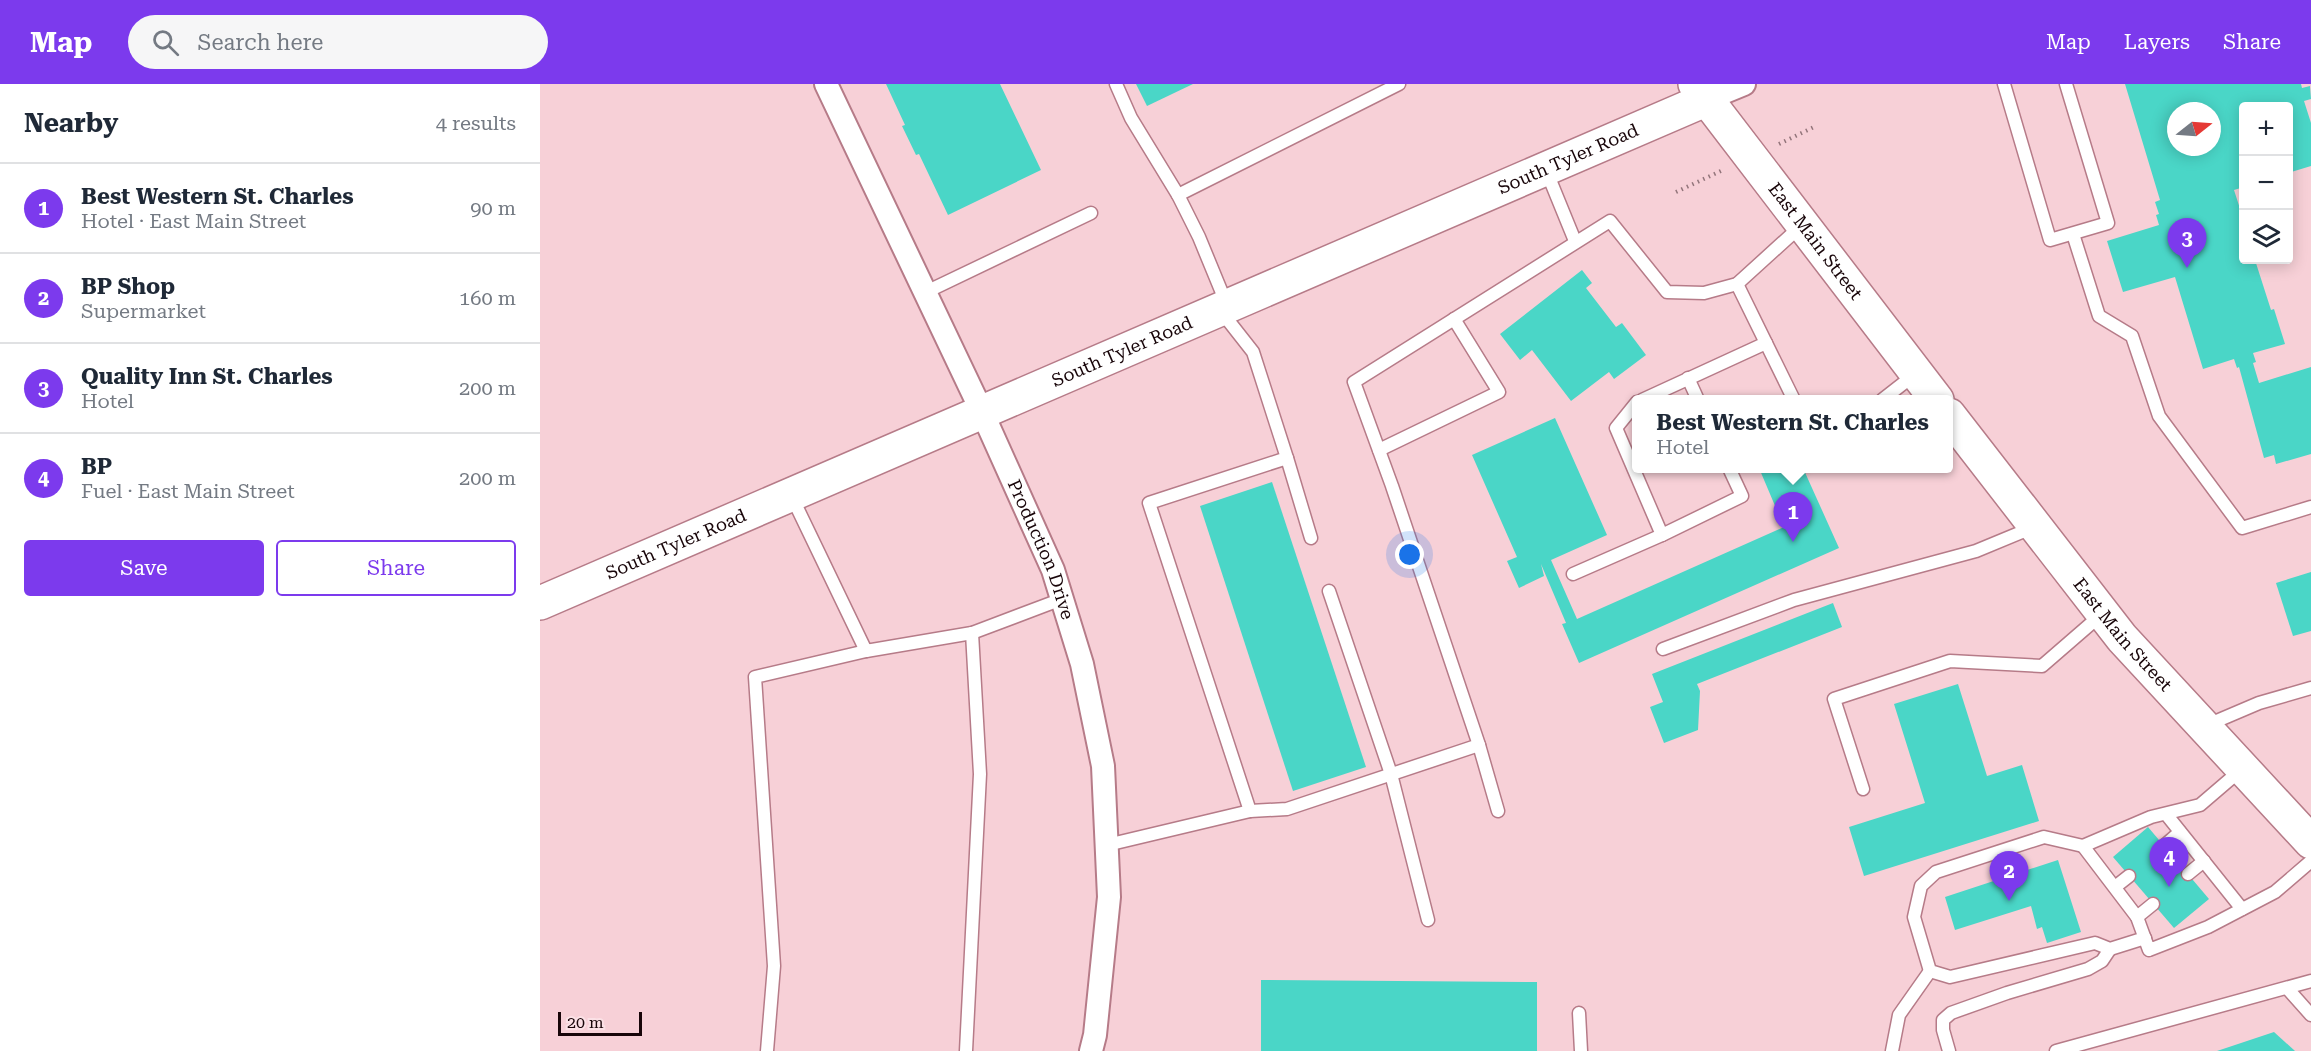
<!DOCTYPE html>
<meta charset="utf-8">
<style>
body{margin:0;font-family:"Roboto Serif",serif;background:#f6f6f7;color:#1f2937}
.controls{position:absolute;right:18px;top:18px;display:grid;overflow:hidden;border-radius:6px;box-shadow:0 3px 15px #0003}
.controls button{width:54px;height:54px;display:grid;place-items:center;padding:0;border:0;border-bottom:2px solid #e0e1e3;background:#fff;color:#1f2937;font:30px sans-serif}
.compass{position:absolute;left:1627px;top:18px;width:54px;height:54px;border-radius:50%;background:#fff;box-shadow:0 3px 15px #0003;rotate:73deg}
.scale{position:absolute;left:18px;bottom:15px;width:84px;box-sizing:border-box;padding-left:6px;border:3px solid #180509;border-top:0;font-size:16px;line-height:21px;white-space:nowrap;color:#180509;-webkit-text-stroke:4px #fbe1e6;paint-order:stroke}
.you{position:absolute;left:870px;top:471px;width:21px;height:21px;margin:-15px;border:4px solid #fff;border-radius:50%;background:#1a73e8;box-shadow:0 0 0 9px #1a73e833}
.badge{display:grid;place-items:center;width:39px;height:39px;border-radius:50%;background:#7c3aed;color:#fff;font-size:20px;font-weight:700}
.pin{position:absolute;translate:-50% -50px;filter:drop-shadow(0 2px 3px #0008)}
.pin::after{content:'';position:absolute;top:32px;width:21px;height:18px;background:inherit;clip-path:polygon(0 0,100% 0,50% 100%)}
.popup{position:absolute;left:1092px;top:311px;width:321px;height:78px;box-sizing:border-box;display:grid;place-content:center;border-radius:6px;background:#fff;filter:drop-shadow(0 2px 4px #0005);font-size:20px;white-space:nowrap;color:#747a83}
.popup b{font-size:22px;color:#1f2937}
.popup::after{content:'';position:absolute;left:50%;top:100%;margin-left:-12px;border:12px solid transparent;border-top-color:#fff}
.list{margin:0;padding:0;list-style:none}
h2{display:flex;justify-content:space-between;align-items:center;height:78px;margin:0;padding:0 24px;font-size:26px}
h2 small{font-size:20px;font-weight:400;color:#747a83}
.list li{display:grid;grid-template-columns:39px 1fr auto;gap:18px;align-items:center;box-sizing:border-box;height:90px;padding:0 24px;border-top:2px solid #e0e1e3}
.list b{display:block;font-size:22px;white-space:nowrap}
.list p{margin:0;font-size:20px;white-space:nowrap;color:#747a83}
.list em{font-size:20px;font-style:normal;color:#747a83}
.actions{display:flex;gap:12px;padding:18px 24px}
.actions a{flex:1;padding:14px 0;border:2px solid #7c3aed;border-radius:6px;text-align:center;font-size:21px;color:#7c3aed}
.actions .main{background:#7c3aed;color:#fff}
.icon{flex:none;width:33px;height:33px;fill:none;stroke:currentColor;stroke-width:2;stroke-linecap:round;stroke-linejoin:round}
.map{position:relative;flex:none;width:1771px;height:967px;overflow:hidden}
header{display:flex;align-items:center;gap:36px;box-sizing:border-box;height:84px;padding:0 30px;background:#7c3aed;color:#fff}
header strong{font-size:28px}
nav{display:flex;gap:33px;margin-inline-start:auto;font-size:21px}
.search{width:420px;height:54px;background:#f6f6f7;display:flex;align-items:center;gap:15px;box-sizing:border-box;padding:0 21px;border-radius:33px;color:#747a83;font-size:22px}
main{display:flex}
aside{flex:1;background:#fff}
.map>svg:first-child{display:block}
</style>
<header>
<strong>Map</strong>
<div class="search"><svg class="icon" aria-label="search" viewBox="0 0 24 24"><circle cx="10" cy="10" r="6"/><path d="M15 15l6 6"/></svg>Search here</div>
<nav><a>Map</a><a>Layers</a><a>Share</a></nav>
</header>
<main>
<aside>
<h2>Nearby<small>4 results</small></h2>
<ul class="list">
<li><span class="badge">1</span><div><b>Best Western St. Charles</b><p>Hotel · East Main Street</p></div><em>90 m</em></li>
<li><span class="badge">2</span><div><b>BP Shop</b><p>Supermarket</p></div><em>160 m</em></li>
<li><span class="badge">3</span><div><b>Quality Inn St. Charles</b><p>Hotel</p></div><em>200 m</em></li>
<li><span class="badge">4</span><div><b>BP</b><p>Fuel · East Main Street</p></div><em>200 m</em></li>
</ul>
<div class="actions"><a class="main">Save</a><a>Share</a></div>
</aside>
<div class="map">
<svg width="1771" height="967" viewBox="0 0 1771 967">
<rect width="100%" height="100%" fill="#f7d0d7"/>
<!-- building -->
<g fill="#4ad6c7" fill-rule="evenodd">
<path d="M346,0H460L501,86L408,131L379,70L376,71L362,42L365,41Z"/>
<path d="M596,0H653L607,22Z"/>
<path d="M1585,0H1761L1762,4L1770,2L1771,15L1764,17L1771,39V82L1748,89V22H1704V103L1694,106L1704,137V176H1715L1731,226L1734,225L1745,260L1713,269L1716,278L1713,279L1719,299L1771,283V370L1736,380L1734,371L1724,374L1699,283L1697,284L1694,275L1663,285L1635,193L1583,208L1567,157L1619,141L1616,131L1619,130L1615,118L1620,116ZM1636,27H1672V63H1636Z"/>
<path d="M1042,186L1052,199L1046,204L1076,243L1082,239L1106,271L1074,295L1069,288L1031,317L992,266L980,276L960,250Z"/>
<path d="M1015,334L1067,451L1011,476L1037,535L1244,443L1219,384H1263L1299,464L1039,579L1022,540L1026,539L1001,480L1004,492L979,504L967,477L977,473L932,371Z"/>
<path d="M732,398L826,683L753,707L660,422Z"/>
<path d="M1771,488V547L1753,552L1736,499Z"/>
<path d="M1293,519L1302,543L1157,600L1160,607L1158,646L1124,659L1110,623L1123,618L1112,590Z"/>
<path d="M1418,600L1447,692L1482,681L1499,737L1324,792L1309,743L1385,719L1354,620Z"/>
<path d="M1608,743L1669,815L1634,844L1573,773Z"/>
<path d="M1518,776L1541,848L1507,859L1502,843L1497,845L1491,822L1415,846L1405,813Z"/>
<path d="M721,896L997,898V967H721Z"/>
<path d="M1734,948L1755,967H1677Z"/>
</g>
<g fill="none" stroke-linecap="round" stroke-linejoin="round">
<defs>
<g id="lane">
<path d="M576,0L591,34L638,111"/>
<path d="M1464,0L1510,156L1568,139L1526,0"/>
<path d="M1006,86L1035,157"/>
<path d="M1533,150L1559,232L1592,252L1619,332L1702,444L1771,423"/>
<path d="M1197,200L1254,316"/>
<path d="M386,208L551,129"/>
<path d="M687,221L659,153L638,111L859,0"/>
<path d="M680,226L713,268L747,374L609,419L710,727L747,725L939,661L852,402L814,298L1070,137L1127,208L1164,209L1197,200L1262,141"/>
<path d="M1148,294L1158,316"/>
<path d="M1102,316L1226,259"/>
<path d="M1342,316L1374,291"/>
<path d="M839,366L959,308L914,235"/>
<path d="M747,374L771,454"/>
<path d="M251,411L326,567L432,549L522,515"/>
<path d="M1122,451L1202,412L1189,384"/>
<path d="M1033,490L1122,451L1076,344L1097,318"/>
<path d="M789,507L851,690L888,836"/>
<path d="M1123,565L1254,516L1436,467L1494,443"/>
<path d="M1665,642L1719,619L1771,604"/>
<path d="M939,661L958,727"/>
<path d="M1702,685L1660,721L1611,733L1543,762L1597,833L1609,866L1668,843L1735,808L1771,777"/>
<path d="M1323,705L1294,615L1410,577L1502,582L1562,530"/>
<path d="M1626,730L1702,825"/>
<path d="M567,761L710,727"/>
<path d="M1543,762L1504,753L1396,788L1381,802L1374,833L1390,887L1410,893L1555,859L1570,865L1605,854"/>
<path d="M1624,762L1640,748"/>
<path d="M1648,790L1664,777"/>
<path d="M1575,803L1589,792"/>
<path d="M1597,833L1613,820"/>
<path d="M1747,904L1771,931"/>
<path d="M1039,929L1041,967"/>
<path d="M227,967L234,882L215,593L326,567"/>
<path d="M426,967L440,690L432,549"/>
<path d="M1352,967L1359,931L1390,887"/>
<path d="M1409,967L1403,946V936L1411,929L1467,909L1548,885L1562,877L1570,865"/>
<path d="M1516,967L1771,897"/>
</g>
<g id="street">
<path id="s1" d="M286,0L442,328L513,486L542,580L563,682L569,813L555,951L551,967"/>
<path d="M1165,16L1204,0"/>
</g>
<g id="secondary">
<path id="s2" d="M0,519L1165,16"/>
</g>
<g id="primary">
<path id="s3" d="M1155,0L1397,316"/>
<path id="s4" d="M1409,331L1582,554L1771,758"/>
</g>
</defs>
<!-- lane casing -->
<use href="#lane" stroke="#b67b88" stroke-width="15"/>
<!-- street casing -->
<use href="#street" stroke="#b67b88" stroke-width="26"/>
<!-- secondary casing -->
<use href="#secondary" stroke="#b67b88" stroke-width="36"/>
<!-- primary casing -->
<use href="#primary" stroke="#b67b88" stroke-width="36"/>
<!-- path -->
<g stroke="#93757b" stroke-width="4" stroke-dasharray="1.5 4.5" stroke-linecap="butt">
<path d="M1239,60L1276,42"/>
<path d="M1136,108L1183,86"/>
</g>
<!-- lane -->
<use href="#lane" stroke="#fff" stroke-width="12"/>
<!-- street -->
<use href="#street" stroke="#fff" stroke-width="22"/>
<!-- secondary -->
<use href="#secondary" stroke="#fff" stroke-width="33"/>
<!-- primary -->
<use href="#primary" stroke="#fff" stroke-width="33"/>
</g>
<g text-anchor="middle" stroke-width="4.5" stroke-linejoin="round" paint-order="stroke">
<!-- street labels -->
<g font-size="18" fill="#180509" stroke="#fbe1e6">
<text dy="6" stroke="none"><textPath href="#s2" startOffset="1120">South Tyler Road</textPath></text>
<text dy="6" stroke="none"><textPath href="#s3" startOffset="198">East Main Street</textPath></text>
<text dy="6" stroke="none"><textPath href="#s2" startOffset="634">South Tyler Road</textPath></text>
<text dy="6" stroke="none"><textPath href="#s2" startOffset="148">South Tyler Road</textPath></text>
<text dy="6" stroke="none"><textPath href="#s1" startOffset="513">Production Drive</textPath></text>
<text dy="6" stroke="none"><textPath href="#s4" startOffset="280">East Main Street</textPath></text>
</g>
</g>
</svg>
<div class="controls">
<button>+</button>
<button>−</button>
<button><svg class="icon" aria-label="layers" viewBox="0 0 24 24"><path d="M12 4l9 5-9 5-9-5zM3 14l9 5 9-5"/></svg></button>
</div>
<svg class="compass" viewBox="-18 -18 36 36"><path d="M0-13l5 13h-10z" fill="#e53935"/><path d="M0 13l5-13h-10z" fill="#747a83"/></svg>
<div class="scale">20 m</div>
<div class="you"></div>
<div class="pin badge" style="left:1253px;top:458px">1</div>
<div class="popup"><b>Best Western St. Charles</b>Hotel</div>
<div class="pin badge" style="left:1469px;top:817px">2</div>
<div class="pin badge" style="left:1647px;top:184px">3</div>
<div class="pin badge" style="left:1629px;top:803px">4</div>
</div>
</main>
